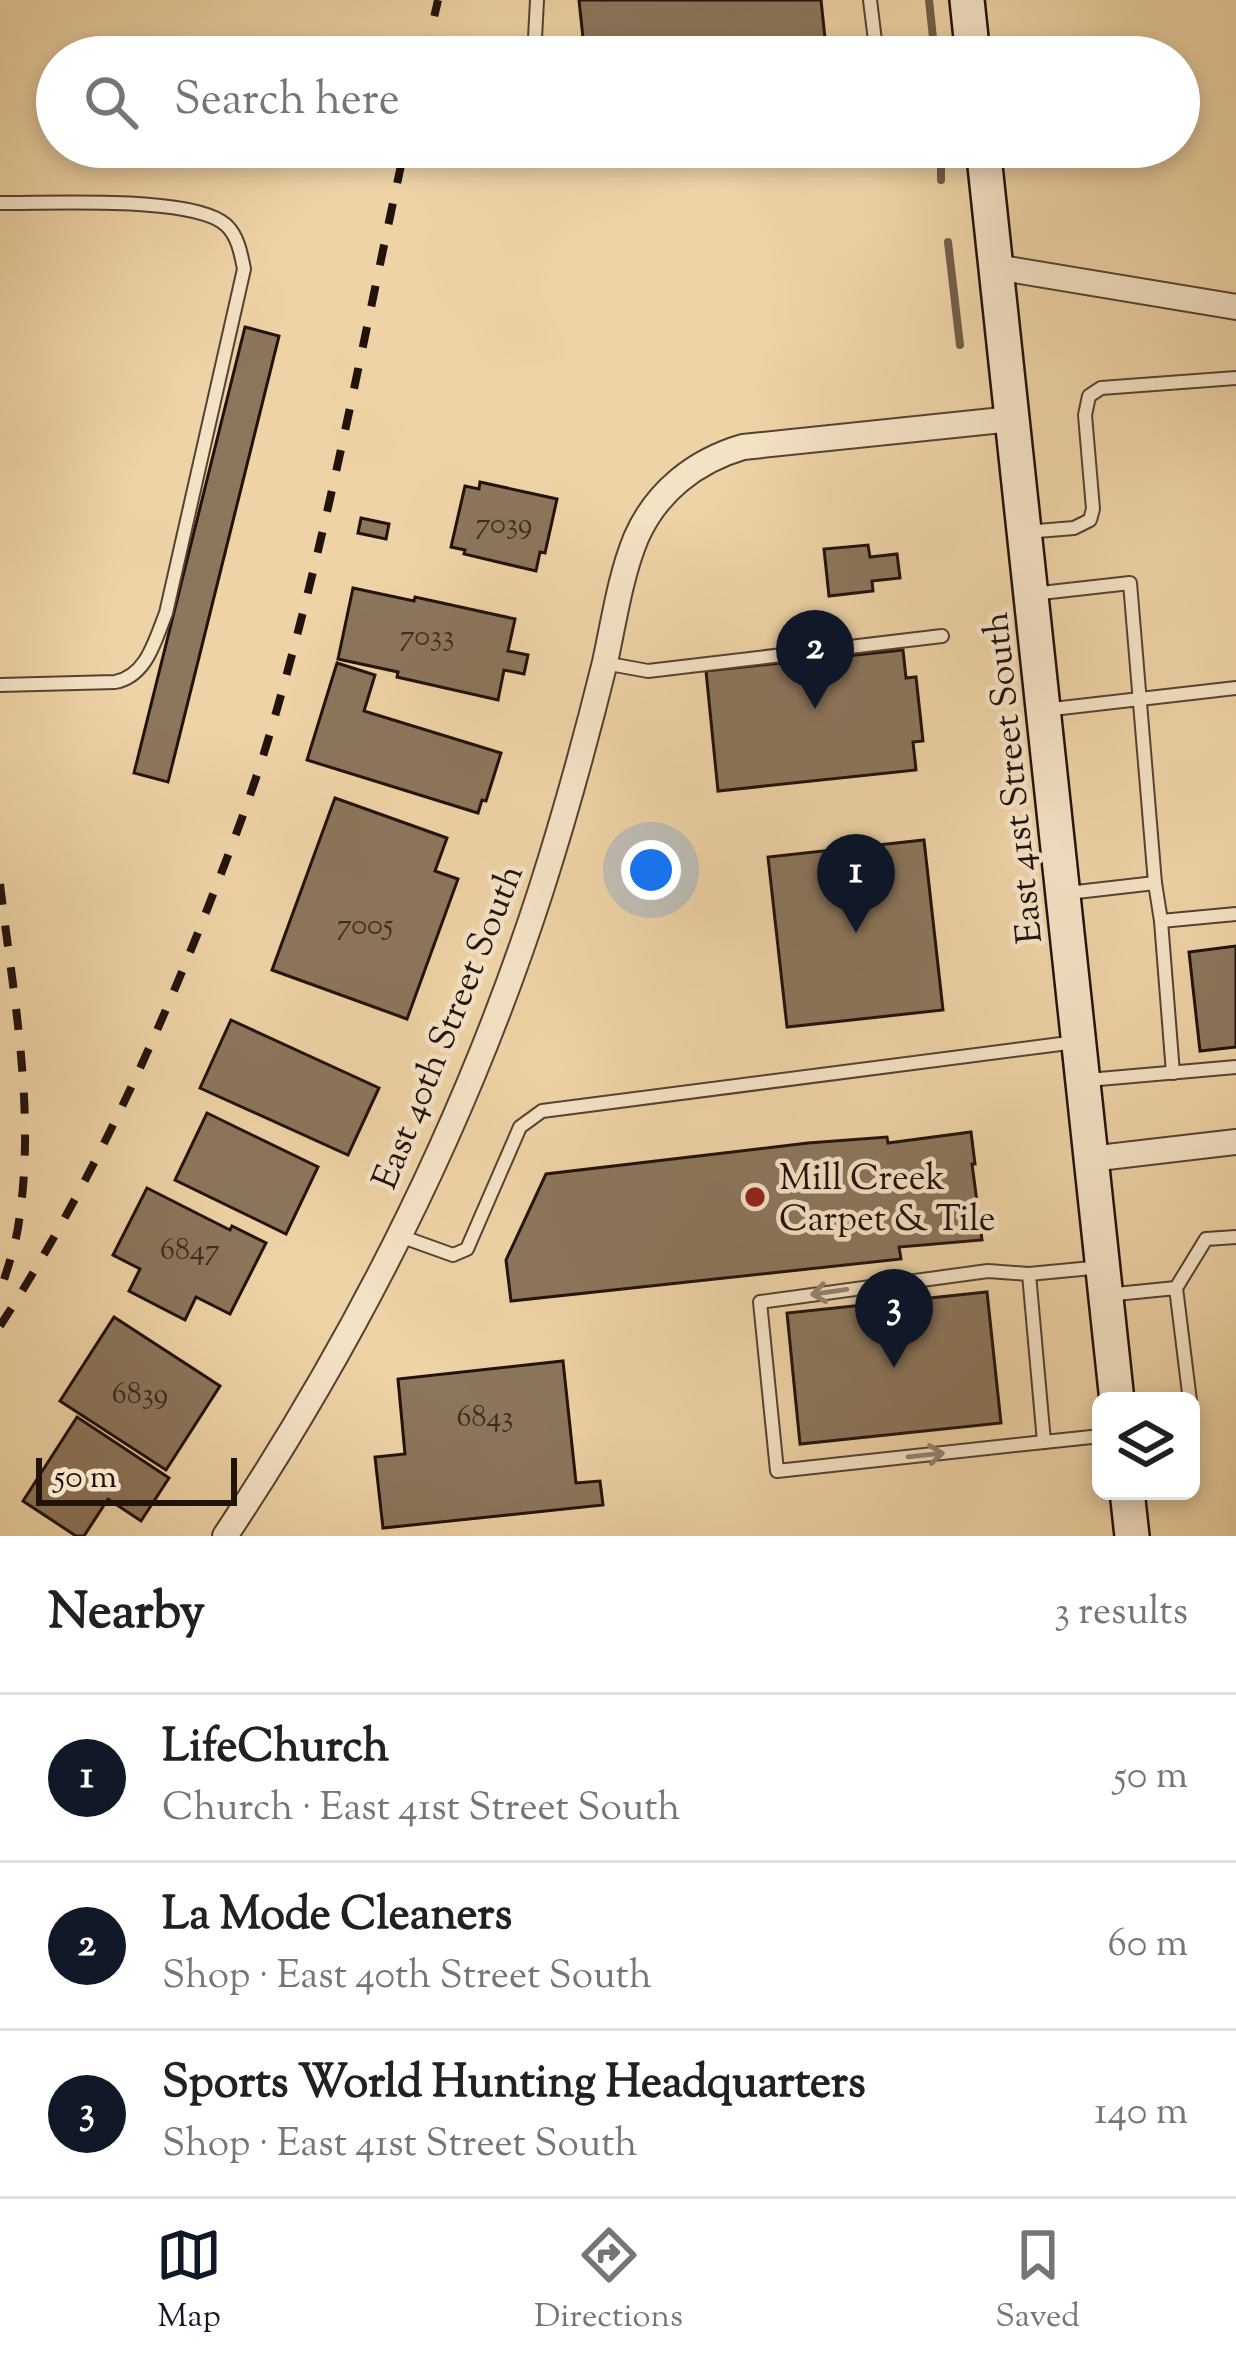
<!DOCTYPE html>
<meta charset="utf-8">
<style>
body{margin:0;font-family:"Sorts Mill Goudy",serif;background:#f6f6f6;color:#202124}
.controls{position:absolute;right:36px;bottom:36px;display:grid;overflow:hidden;border-radius:18px;box-shadow:0 6px 18px #0003}
.controls button{width:108px;height:108px;display:grid;place-items:center;padding:0;border:0;border-bottom:3px solid #e0e0e0;background:#fff;color:#202124;font:60px sans-serif}
.scale{position:absolute;left:36px;bottom:30px;width:201px;box-sizing:border-box;padding-left:12px;border:6px solid #21120c;border-top:0;font-size:33px;line-height:42px;white-space:nowrap;color:#21120c;-webkit-text-stroke:9px #f4e2c5;paint-order:stroke}
.you{position:absolute;left:651px;top:870px;width:42px;height:42px;margin:-30px;border:9px solid #fff;border-radius:50%;background:#1a73e8;box-shadow:0 0 0 18px #1a73e833}
.badge{display:grid;place-items:center;width:78px;height:78px;border-radius:50%;background:#111827;color:#fff;font-size:39px;font-weight:700}
.pin{position:absolute;translate:-50% -99px;filter:drop-shadow(0 3px 6px #0008)}
.pin::after{content:'';position:absolute;top:63px;width:42px;height:36px;background:inherit;clip-path:polygon(0 0,100% 0,50% 100%)}
.list{margin:0;padding:0;list-style:none}
h2{display:flex;justify-content:space-between;align-items:center;height:156px;margin:0;padding:0 48px;font-size:51px}
h2 small{font-size:39px;font-weight:400;color:#757577}
.list li{display:grid;grid-template-columns:78px 1fr auto;gap:36px;align-items:center;box-sizing:border-box;height:168px;padding:0 48px;border-top:3px solid #e0e0e0}
.list b{display:block;font-size:45px;white-space:nowrap}
.list p{margin:0;font-size:39px;white-space:nowrap;color:#757577}
.list em{font-size:39px;font-style:normal;color:#757577}
.icon{flex:none;width:66px;height:66px;fill:none;stroke:currentColor;stroke-width:2;stroke-linecap:round;stroke-linejoin:round}
.map{position:relative;flex:none;width:1236px;height:1536px;overflow:hidden}
.search{position:absolute;background:#fff;box-shadow:0 6px 18px #0003;left:36px;right:36px;top:36px;height:132px;display:flex;align-items:center;gap:30px;box-sizing:border-box;padding:0 42px;border-radius:66px;color:#757577;font-size:45px}
.sheet{height:660px;background:#fff}
nav{display:flex;justify-content:space-around;align-items:center;box-sizing:border-box;height:168px;border-top:3px solid #e0e0e0;background:#fff;font-size:33px;color:#757577}
nav a{display:grid;justify-items:center;gap:6px}
nav .on{color:#111827}
.map>svg:first-child{display:block}
</style>
<div class="map">
<svg width="1236" height="1536" viewBox="0 0 1236 1536">
<rect width="100%" height="100%" fill="#eed3a6"/>
<filter id="stains"><feTurbulence type="fractalNoise" baseFrequency=".00167" numOctaves="4"/><feColorMatrix values="0 0 0 0 .2 0 0 0 0 .09 0 0 0 0 .02 0 0 0 .5 -.17"/></filter>
<radialGradient id="worn" r=".72"><stop offset=".6" stop-color="#630" stop-opacity="0"/><stop offset="1" stop-color="#630" stop-opacity=".3"/></radialGradient>
<g fill="none" stroke-linecap="round" stroke-linejoin="round">
<!-- stream -->
<g stroke="#725e49" stroke-width="8">
<path d="M929,0L935,57"/>
<path d="M941,147V180"/>
<path d="M948,242L960,345"/>
</g>
</g>
<!-- building -->
<g fill="#8c765c" stroke="#21120c" stroke-width="3">
<path d="M579,0H821L827,57H585Z"/>
<path d="M245,327L279,336L168,782L134,773Z"/>
<path d="M480,482L557,499L545,553L540,552L536,571L464,554L465,550L451,547L465,486L479,489Z"/>
<path d="M361,518L389,524L386,539L358,533Z"/>
<path d="M868,545L870,557L897,554L900,578L872,581L873,591L829,596L824,549Z"/>
<path d="M353,588L414,601L415,597L515,619L508,651L528,655L524,674L504,670L498,700L397,677L398,672L338,659Z"/>
<path d="M903,650L906,678L916,677L923,741L913,742L916,770L718,791L706,671Z"/>
<path d="M337,663L375,675L364,711L501,753L486,801L482,800L478,813L307,760Z"/>
<path d="M335,798L447,838L435,871L458,879L407,1019L272,970Z"/>
<path d="M924,840L943,1010L787,1027L768,857Z"/>
<path d="M1236,946V1047L1200,1051L1189,952Z"/>
<path d="M231,1020L379,1088L348,1155L200,1088Z"/>
<path d="M207,1113L318,1167L286,1234L175,1180Z"/>
<path d="M971,1132L975,1164H972L982,1240L899,1247L901,1259L511,1301L506,1260L546,1174L808,1143L887,1137L888,1143Z"/>
<path d="M147,1188L230,1230L232,1226L266,1243L230,1314L196,1297L185,1320L129,1291L140,1269L113,1255Z"/>
<path d="M987,1292L1001,1423L800,1444L787,1313Z"/>
<path d="M114,1317L220,1386L166,1470L60,1401Z"/>
<path d="M563,1361L576,1483L600,1481L603,1505L383,1528L375,1457L405,1454L398,1379Z"/>
<path d="M77,1417L169,1478L141,1521L108,1499L84,1536H76L23,1501Z"/>
</g>
<g fill="none" stroke-linecap="round" stroke-linejoin="round">
<defs>
<g id="service">
<path d="M870,0L877,57"/>
<path d="M534,57L537,0"/>
<path d="M530,147V152L580,147"/>
<path d="M0,203C49,204 193,195 226,225C238,236 241,254 244,269L166,613C155,640 147,676 115,682L0,685"/>
<path d="M1025,532L1074,528L1090,520L1093,509L1085,415L1089,396L1101,388L1236,378"/>
<path d="M1032,594L1130,583L1155,883"/>
<path d="M604,663L648,671L942,636"/>
<path d="M1044,710L1236,688"/>
<path d="M1068,893L1155,883L1161,921L1236,914"/>
<path d="M1161,921L1173,1073"/>
<path d="M1088,1080L1236,1067"/>
<path d="M400,1236L453,1255L467,1249L520,1127L542,1111L1076,1042"/>
<path d="M1029,1274L988,1271L760,1302L777,1471L1044,1442"/>
<path d="M1176,1288L1206,1239L1236,1237"/>
<path d="M1106,1295L1176,1288L1190,1401"/>
<path d="M1101,1436L1044,1442L1029,1274L1102,1267"/>
</g>
<g id="minor">
<path d="M996,267L1236,307"/>
<path d="M1090,1159L1236,1142"/>
<path d="M225,1536C358,1336 467,1119 541,890C565,815 586,739 605,662C614,621 620,577 636,538C656,492 695,461 743,447L1012,419"/>
</g>
<g id="secondary">
<path d="M967,0L973,57"/>
<path d="M983,147L1117,1401"/>
<path d="M1127,1491L1132,1536"/>
</g>
</defs>
<!-- service casing -->
<use href="#service" stroke="#544232" stroke-width="16"/>
<!-- minor casing -->
<use href="#minor" stroke="#544232" stroke-width="28"/>
<!-- secondary casing -->
<use href="#secondary" stroke="#21120c" stroke-width="38"/>
<!-- service -->
<use href="#service" stroke="#f4e2c5" stroke-width="12"/>
<!-- minor -->
<use href="#minor" stroke="#f4e2c5" stroke-width="24"/>
<!-- secondary -->
<use href="#secondary" stroke="#f4e2c5" stroke-width="33"/>
<!-- rail -->
<g stroke="#21120c" stroke-width="8" stroke-dasharray="21 21" stroke-linecap="butt">
<path d="M425,57L438,0"/>
<path d="M0,884C13,995 36,1109 19,1221C16,1245 7,1269 0,1293"/>
<path d="M0,1326C83,1198 147,1061 203,920C228,856 254,790 273,723C328,534 363,339 405,147"/>
</g>
</g>
<!-- one-way arrows -->
<defs><path id="oneway-shaft" d="M-6 0H5M1.5-3L5.5 0L1.5 3" fill="none" stroke-width="1.6" stroke-linecap="round" stroke-linejoin="round" transform="scale(3)"/></defs>
<g stroke="#958472">
<use href="#oneway-shaft" transform="translate(829 1292) rotate(172)"/>
<use href="#oneway-shaft" transform="translate(926 1455) rotate(-6)"/>
</g>
<!-- markers -->
<circle fill="#8f2418" stroke="#f4e2c5" stroke-width="4.5" cx="755" cy="1197" r="12"/>
<g text-anchor="middle" stroke-width="9" stroke-linejoin="round" paint-order="stroke">
<!-- number labels -->
<g font-size="30" fill="#3c2b20">
<text x="504" y="533">7039</text>
<text x="427" y="645">7033</text>
<text x="365" y="934">7005</text>
<text x="190" y="1259">6847</text>
<text x="140" y="1403">6839</text>
<text x="485" y="1426">6843</text>
</g>
<!-- street labels -->
<g font-size="36" fill="#21120c" stroke="#f4e2c5">
<text transform="translate(1011 778) rotate(-96)" y="13">East 41st Street South</text>
<text transform="translate(446 1026) rotate(-68)" y="13">East 40th Street South</text>
</g>
<!-- poi labels -->
<g font-size="36" fill="#21120c" stroke="#f4e2c5" text-anchor="start">
<text x="779" y="1189">Mill Creek<tspan x="779" dy="41">Carpet &amp; Tile</tspan></text>
</g>
</g>
<rect width="100%" height="100%" filter="url(#stains)"/>
<rect width="100%" height="100%" fill="url(#worn)"/>
</svg>
<div class="controls">
<button><svg class="icon" aria-label="layers" viewBox="0 0 24 24"><path d="M12 4l9 5-9 5-9-5zM3 14l9 5 9-5"/></svg></button>
</div>
<div class="scale">50 m</div>
<div class="you"></div>
<div class="pin badge" style="left:856px;top:933px">1</div>
<div class="pin badge" style="left:815px;top:709px">2</div>
<div class="pin badge" style="left:894px;top:1368px">3</div>
<div class="search"><svg class="icon" aria-label="search" viewBox="0 0 24 24"><circle cx="10" cy="10" r="6"/><path d="M15 15l6 6"/></svg>Search here</div>
</div>
<section class="sheet">
<h2>Nearby<small>3 results</small></h2>
<ul class="list">
<li><span class="badge">1</span><div><b>LifeChurch</b><p>Church · East 41st Street South</p></div><em>50 m</em></li>
<li><span class="badge">2</span><div><b>La Mode Cleaners</b><p>Shop · East 40th Street South</p></div><em>60 m</em></li>
<li><span class="badge">3</span><div><b>Sports World Hunting Headquarters</b><p>Shop · East 41st Street South</p></div><em>140 m</em></li>
</ul>
</section>
<nav>
<a class="on"><svg class="icon" aria-label="map" viewBox="0 0 24 24"><path d="M3 6l6-2 6 2 6-2v14l-6 2-6-2-6 2zM9 4v14M15 6v14"/></svg>Map</a>
<a><svg class="icon" aria-label="directions" viewBox="0 0 24 24"><path d="M12 3l9 9-9 9-9-9zM9 14v-3h6M13 9l2 2-2 2"/></svg>Directions</a>
<a><svg class="icon" aria-label="saved" viewBox="0 0 24 24"><path d="M7 4h10v16l-5-4-5 4z"/></svg>Saved</a>
</nav>
